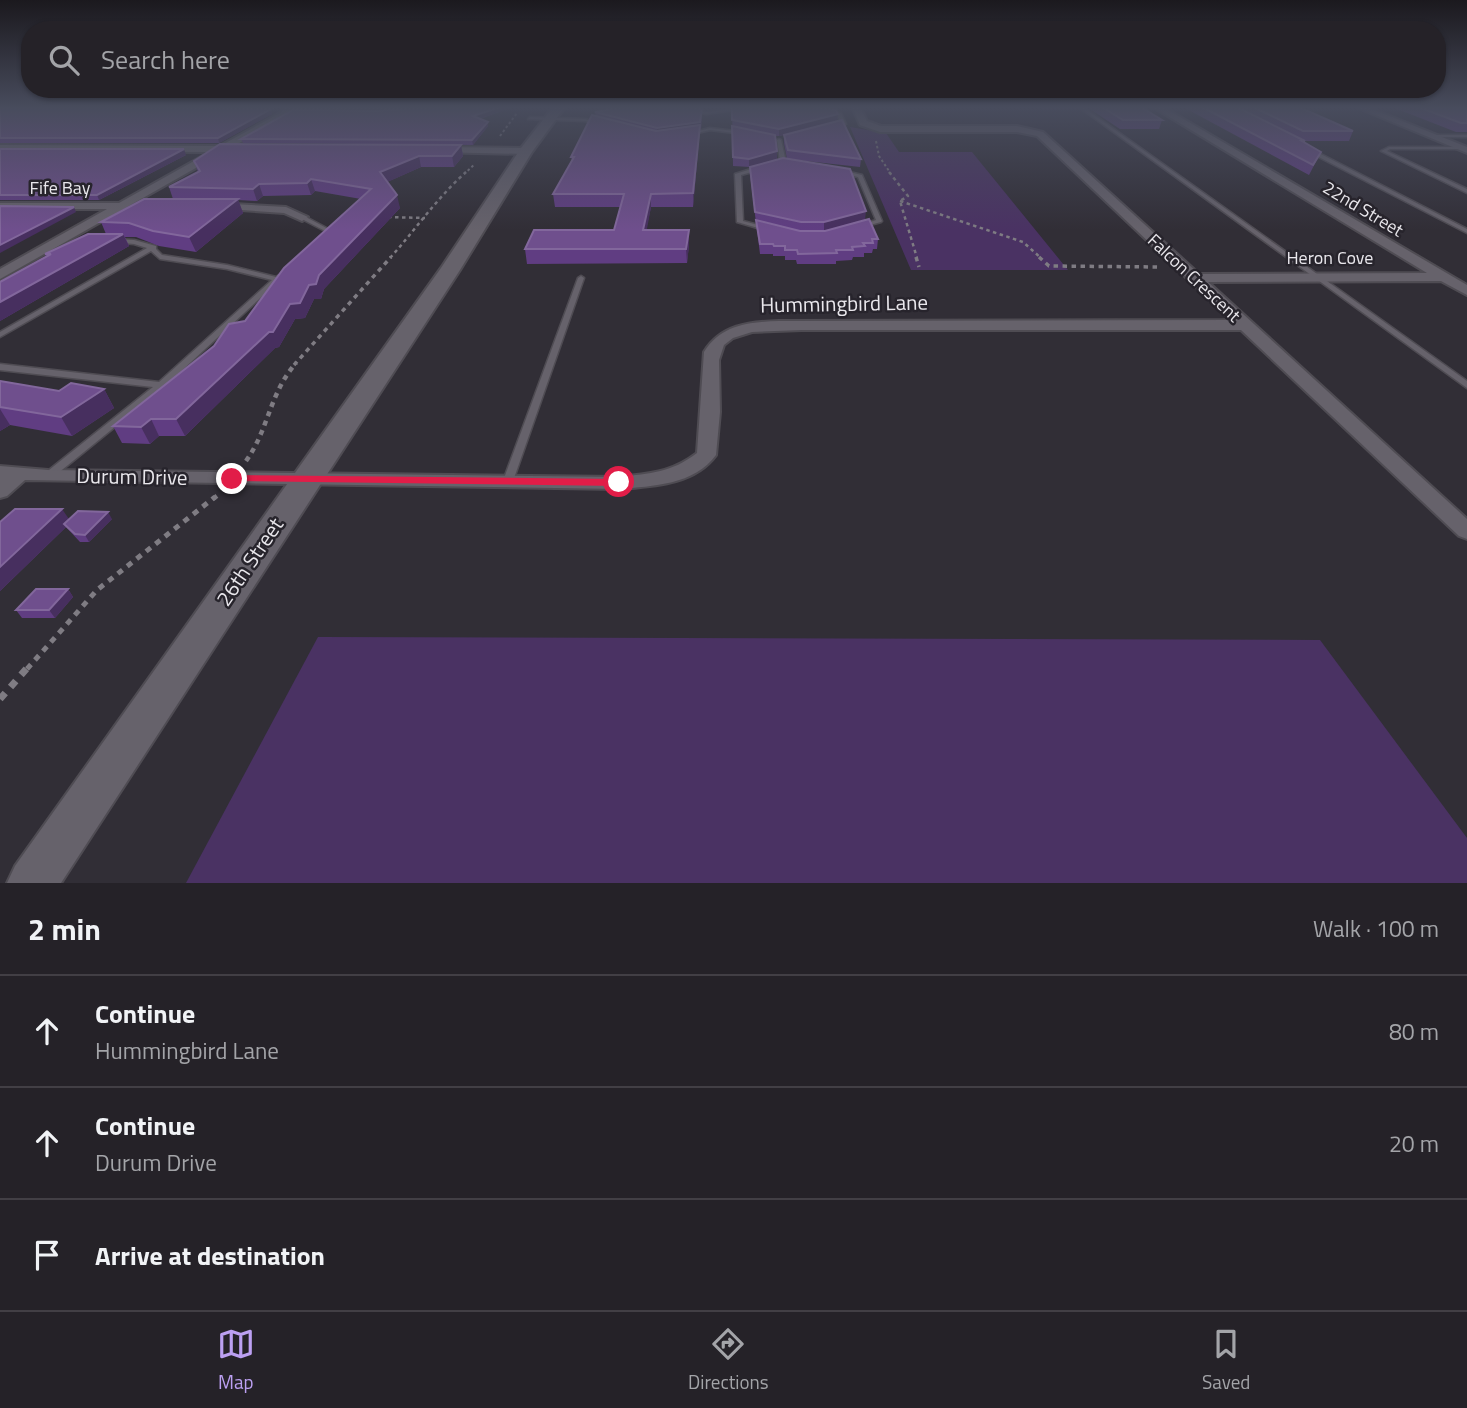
<!DOCTYPE html>
<meta charset="utf-8">
<style>
body{margin:0;font-family:"Titillium Web",sans-serif;background:#312f34;color:#f1f3f6}
.stop{position:absolute;width:21px;height:21px;margin:-16px;border:5px solid #e11d48;border-radius:50%;background:#fff}
.stop.end{background:#e11d48;border-color:#fff;box-shadow:0 2px 7px #0008}
.list{margin:0;padding:0;list-style:none}
h2{display:flex;justify-content:space-between;align-items:center;height:91px;margin:0;padding:0 28px;font-size:30px}
h2 small{font-size:23px;font-weight:400;color:#a3a4a8}
.list li{display:grid;grid-template-columns:46px 1fr auto;gap:21px;align-items:center;box-sizing:border-box;height:112px;padding:0 28px;border-top:2px solid #423f45}
.list b{display:block;font-size:26px;white-space:nowrap}
.list p{margin:0;font-size:23px;white-space:nowrap;color:#a3a4a8}
.list em{font-size:23px;font-style:normal;color:#a3a4a8}
.icon{flex:none;width:38px;height:38px;fill:none;stroke:currentColor;stroke-width:2;stroke-linecap:round;stroke-linejoin:round}
.map{position:relative;flex:none;width:1467px;height:883px;overflow:hidden}
.search{position:absolute;background:#252228;box-shadow:0 2px 5px #0004;left:21px;right:21px;top:21px;height:77px;display:flex;align-items:center;gap:18px;box-sizing:border-box;padding:0 24px;border-radius:28px;color:#a3a4a8;font-size:26px}
.sheet{height:427px;background:#252228}
nav{display:flex;justify-content:space-around;align-items:center;box-sizing:border-box;height:98px;border-top:2px solid #423f45;background:#252228;font-size:19px;color:#a3a4a8}
nav a{display:grid;justify-items:center;gap:4px}
nav .on{color:#bca0f2}
.map>svg:first-child{display:block}
</style>
<div class="map">
<svg width="1467" height="883" viewBox="0 0 1467 883">
<rect width="100%" height="100%" fill="#312e36"/>
<!-- green -->
<g fill="#4a3263">
<path d="M850,127L886,133L899,152H972L1068,270H911Z"/>
<path d="M318,637L1320,640L1467,838V883H186Z"/>
</g>
<g fill="none" stroke-linecap="round" stroke-linejoin="round">
<defs>
<g id="lane">
<path d="M675,107H682L706,112L754,107L706,114Z"/>
<path d="M1079,107H1083L1467,381V388Z"/>
<path d="M825,111L841,113L846,124L834,127V125L841,123L837,115L824,113Z"/>
<path d="M530,117L585,119L601,124L599,125L585,121L528,119Z"/>
<path d="M710,128L743,132L745,133L743,134L710,130L689,135L687,134Z"/>
<path d="M1432,135H1467V137H1430Z"/>
<path d="M779,139L781,140L786,162L774,165V163L780,161L777,140Z"/>
<path d="M1389,147H1464L1462,149H1390L1387,151L1467,189V193L1381,151Z"/>
<path d="M1307,149H1311L1467,229V233L1307,151Z"/>
<path d="M761,166L764,168L763,169L741,175L743,221L770,228L771,229L768,231L737,222L735,174Z"/>
<path d="M841,170L862,175L882,221L881,222L859,228V226L876,220L858,177L839,173L838,172Z"/>
<path d="M300,216H304L334,232L329,237H325L324,236L327,232L300,218Z"/>
<path d="M114,239L134,240L156,246V249L162,255L227,265L276,277L281,274L284,276L164,387L52,478H44L43,476L44,474L153,387L0,370V364L159,382L272,280L227,269L160,259L151,251L0,337V332L147,248L134,244L112,242L111,241Z"/>
<path d="M581,276L584,278L513,481L512,483H504L503,481L578,278Z"/>
</g>
<g id="street">
<path d="M289,107H439L420,113H292L234,146L241,147V151L224,152L0,279V269L107,209H0V203H119L210,152L0,151V145L220,146L282,112V108Z"/>
<path d="M852,107H860L867,121L881,126H1017L1043,132L1199,274L1427,273L1153,107H1163L1467,285V295L1441,281L1208,282L1467,519V539L1459,536L1241,330H802L752,332L733,338L724,345L719,360L720,412L716,455C694,485 653,486 619,489L25,480L7,496L0,498V466L48,470L619,477C651,473 671,473 697,453L704,352C721,325 748,322 779,321L1231,320L1037,136L1017,132H880L860,125Z"/>
<path d="M1356,107H1367L1467,147V153Z"/>
<path d="M436,147L526,148L531,151L526,154L433,152V148Z"/>
<path d="M215,203L286,207L308,217L302,221L284,213L211,208V204Z"/>
</g>
<path id="secondary" d="M553,107H565L532,152L460,270L61,883H7L15,866L441,268L521,148Z"/>
</defs>
<!-- lane casing -->
<use href="#lane" stroke="#4f4c53" stroke-width="3"/>
<!-- street casing -->
<use href="#street" stroke="#4f4c53" stroke-width="4"/>
<!-- secondary casing -->
<use href="#secondary" stroke="#4f4c53" stroke-width="4"/>
<!-- path-far5 -->
<g stroke="#7f7c83" stroke-width="2" stroke-dasharray="2.5 2.5" stroke-linecap="butt">
<path d="M500,136L517,113"/>
<path d="M876,141L879,156L891,174"/>
<path d="M464,174L475,164"/>
</g>
<!-- path-far4 -->
<g stroke="#7f7c83" stroke-width="2.5" stroke-dasharray="3.5 3.5" stroke-linecap="butt">
<path d="M889,172L908,196L900,201L917,258"/>
<path d="M900,201L1023,242L1041,258"/>
<path d="M388,217L425,218"/>
<path d="M390,258C416,229 436,199 466,172"/>
</g>
<!-- path-far3 -->
<g stroke="#7f7c83" stroke-width="3.5" stroke-dasharray="4.5 4.5" stroke-linecap="butt">
<path d="M916,257L919,267"/>
<path d="M1039,257L1049,266L1161,267"/>
<path d="M294,365L391,257"/>
</g>
<!-- path-far2 -->
<g stroke="#7f7c83" stroke-width="4.5" stroke-dasharray="5 5" stroke-linecap="butt">
<path d="M246,461C269,429 269,394 296,363"/>
<path d="M213,499L218,495"/>
</g>
<!-- path-far1 -->
<path stroke="#7f7c83" stroke-width="5" stroke-dasharray="6 6" stroke-linecap="butt" d="M27,669L97,590L215,497"/>
<!-- path -->
<path stroke="#7f7c83" stroke-width="7" stroke-dasharray="8 8" stroke-linecap="butt" d="M0,699L28,667"/>
<!-- lane -->
<use href="#lane" fill="#66626b" fill-rule="evenodd"/>
<!-- street -->
<use href="#street" fill="#66626b" fill-rule="evenodd"/>
<!-- secondary -->
<use href="#secondary" fill="#66626b" fill-rule="evenodd"/>
</g>
<!-- wall -->
<g fill="#603d82" fill-rule="evenodd">
<path d="M0,107L272,114L219,143H0Z"/>
<path d="M513,107L480,119L488,122V126L473,145L243,143L241,139L377,111Z"/>
<path d="M732,107H833V108L819,107L838,114L837,121L861,159L860,167L788,159L865,220L878,239L877,249H873L872,253H864V257H853L852,260L836,261V264H797L796,260H785V256H773V254H760L750,175V167L733,166ZM784,135V143L787,159L761,164L777,159V151L775,136H779Z"/>
<path d="M1040,107H1078V109H1044Z"/>
<path d="M1087,107H1141L1162,120L1159,129H1120Z"/>
<path d="M1183,107H1299L1353,131L1349,141H1305L1304,142L1321,152L1309,175Z"/>
<path d="M1392,107H1467V132H1456Z"/>
<path d="M595,112L702,116L701,129H700L693,207H651L646,230L689,245L687,263L527,264L525,249L614,230L620,207H555L553,194L572,161L571,157L596,116Z"/>
<path d="M461,145L463,156L454,167H421L387,182L400,208L324,289L321,299H314L305,318L295,319L279,347L275,348L185,436H159L150,444L122,443L113,426L245,321L361,199L315,191L311,195L263,196L257,201L238,200L243,213L196,252L159,246L136,237H125L129,246L0,321V282L46,257L45,254L106,234L101,222L173,199L169,187L198,172L194,161Z"/>
<path d="M0,149L186,155L99,200H0Z"/>
<path d="M0,381L59,391L104,389L114,408L72,436L10,425L0,431Z"/>
<path d="M112,519L89,542H80L66,527L0,591V522Z"/>
<path d="M68,589L73,597L55,618H22L16,610Z"/>
</g>
<!-- shaded-wall -->
<g fill="#472f5f">
<path d="M500,107H513L473,121V116Z"/>
<path d="M600,107H623L600,111Z"/>
<path d="M271,109L272,114L219,143L218,138Z"/>
<path d="M702,109V116L701,129H700L693,207V193L657,135V128Z"/>
<path d="M838,114L837,121L779,136V129Z"/>
<path d="M488,122V126L473,145L472,140Z"/>
<path d="M461,145L463,156L454,167L452,156Z"/>
<path d="M184,149L186,155L99,200L97,195Z"/>
<path d="M777,151V159L749,167V159Z"/>
<path d="M419,156L421,167L383,184L380,172Z"/>
<path d="M311,179L315,191L311,195L307,183Z"/>
<path d="M259,184L263,196L257,201L253,189Z"/>
<path d="M651,194V207L644,245L643,230Z"/>
<path d="M397,195L400,208L324,289L321,299H314L305,318L295,319L279,347L275,348L185,436L176,419Z"/>
<path d="M238,199L243,213L196,252L189,237Z"/>
<path d="M74,207L76,212L0,253V245Z"/>
<path d="M866,211L865,220L824,232V222Z"/>
<path d="M689,230V245L687,263L686,249Z"/>
<path d="M123,234L129,246L0,321V302Z"/>
<path d="M104,389L114,408L72,436L61,417Z"/>
<path d="M0,409L10,425L0,431Z"/>
<path d="M151,419L159,436L150,444L141,427Z"/>
<path d="M62,509L71,522L64,524L66,527L0,591V567Z"/>
<path d="M108,512L112,519L89,542L85,535Z"/>
<path d="M68,589L73,597L55,618L49,610Z"/>
</g>
<!-- building -->
<g fill="#6f4f8d" stroke="#82679c" stroke-width="2">
<path d="M0,107H107L271,109L218,138H0Z"/>
<path d="M434,107H500L473,116L488,122L472,140L241,139L293,110L377,111Z"/>
<path d="M624,107H693L702,109L700,122L657,128L595,112Z"/>
<path d="M732,107H817L836,110L838,114L779,129L732,120Z"/>
<path d="M1102,107H1141L1162,120H1123Z"/>
<path d="M1202,107H1237L1305,141H1302L1321,152L1313,165Z"/>
<path d="M1253,107H1299L1353,131H1303Z"/>
<path d="M1418,107H1464L1467,108V123H1461Z"/>
<path d="M592,115L656,131L700,125L693,193L651,194L643,230H689L686,249H525L534,230H614L624,194H553L574,157H571Z"/>
<path d="M842,120L861,159L788,150L784,135Z"/>
<path d="M732,126L775,135L777,151L749,159L733,157Z"/>
<path d="M220,144L461,145L452,156H419L380,172L397,195L319,275L316,284L309,285L300,303L290,304L273,332H269L176,419H151L141,427L113,426L214,346L229,324L245,321L284,268L371,189L311,179L307,183L259,184L253,189L169,187L200,171L194,161Z"/>
<path d="M0,149H184L97,195H0Z"/>
<path d="M783,158L850,169L866,211L824,222H801L755,212L750,167Z"/>
<path d="M144,199H238L189,237L153,231L129,223L101,222Z"/>
<path d="M0,206L74,207L0,245Z"/>
<path d="M869,219L878,239H872L873,243H863L865,246L852,247L853,250H836L837,253L798,254L797,250H785V246H774L773,244H760L756,220L800,231H825Z"/>
<path d="M88,234H123L0,302V282L51,254H45Z"/>
<path d="M0,381L59,391L71,383L104,389L61,417L0,407Z"/>
<path d="M15,509H62L0,567V522Z"/>
<path d="M78,511L108,512L85,535L75,534L64,524Z"/>
<path d="M36,589H68L49,610H16Z"/>
</g>
<!-- sky -->
<linearGradient id="sky" x2="0" y2="1"><stop stop-color="#1b191e"/><stop offset="0.47" stop-color="#484c5d"/><stop offset="1" stop-color="#484c5d" stop-opacity="0"/></linearGradient>
<rect width="1467" height="230" fill="url(#sky)"/>
<!-- route -->
<path fill="#e11d48" d="M232,475L619,479L625,482L619,486L227,481V476Z"/>
<g text-anchor="middle" stroke-width="5" stroke-linejoin="round" paint-order="stroke">
<!-- far-street labels -->
<g font-size="18" fill="#e9e7ec" stroke="#27242c">
<text x="60" y="194">Fife Bay</text>
<text transform="translate(1363 209) rotate(31)" y="6">22nd Street</text>
<text x="1330" y="264">Heron Cove</text>
<text transform="translate(1194 278) rotate(43)" y="6">Falcon Crescent</text>
</g>
<!-- street labels -->
<g font-size="21" fill="#e9e7ec" stroke="#27242c">
<text transform="translate(844 304) rotate(-1)" y="7">Hummingbird Lane</text>
<text transform="translate(132 477) rotate(1)" y="7">Durum Drive</text>
<text transform="translate(250 562) rotate(-56)" y="7">26th Street</text>
</g>
</g>
</svg>
<div class="stop" style="left:619px;top:482px"></div>
<div class="stop end" style="left:232px;top:479px"></div>
<div class="search"><svg class="icon" aria-label="search" viewBox="0 0 24 24"><circle cx="10" cy="10" r="6"/><path d="M15 15l6 6"/></svg>Search here</div>
</div>
<section class="sheet">
<h2>2 min<small>Walk · 100 m</small></h2>
<ul class="list">
<li><svg class="icon" aria-label="ahead" viewBox="0 0 24 24"><path d="M12 20V5M6 11l6-6 6 6"/></svg><div><b>Continue</b><p>Hummingbird Lane</p></div><em>80 m</em></li>
<li><svg class="icon" aria-label="ahead" viewBox="0 0 24 24"><path d="M12 20V5M6 11l6-6 6 6"/></svg><div><b>Continue</b><p>Durum Drive</p></div><em>20 m</em></li>
<li><svg class="icon" aria-label="arrive" viewBox="0 0 24 24"><path d="M6 21V4h12l-3 4 3 4H6"/></svg><div><b>Arrive at destination</b></div></li>
</ul>
</section>
<nav>
<a class="on"><svg class="icon" aria-label="map" viewBox="0 0 24 24"><path d="M3 6l6-2 6 2 6-2v14l-6 2-6-2-6 2zM9 4v14M15 6v14"/></svg>Map</a>
<a><svg class="icon" aria-label="directions" viewBox="0 0 24 24"><path d="M12 3l9 9-9 9-9-9zM9 14v-3h6M13 9l2 2-2 2"/></svg>Directions</a>
<a><svg class="icon" aria-label="saved" viewBox="0 0 24 24"><path d="M7 4h10v16l-5-4-5 4z"/></svg>Saved</a>
</nav>
